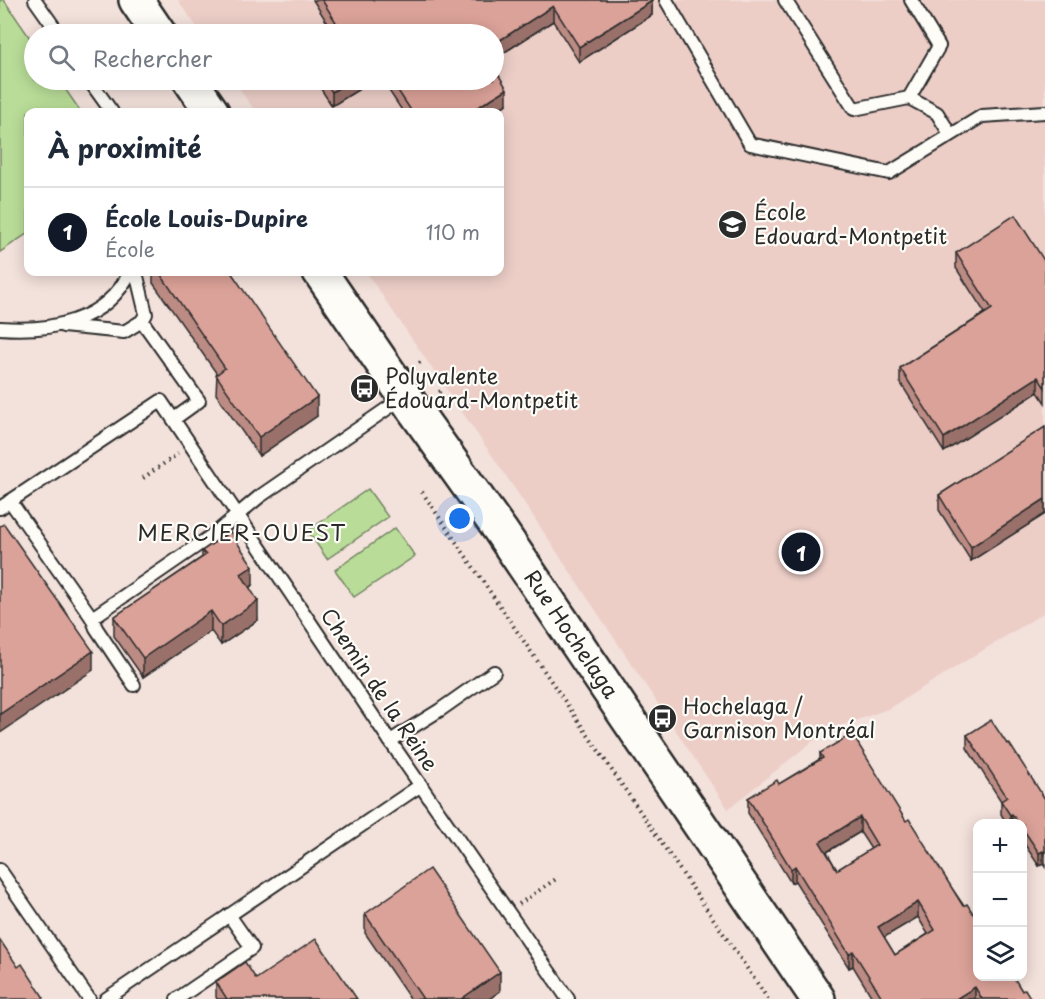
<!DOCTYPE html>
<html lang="fr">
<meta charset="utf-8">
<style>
body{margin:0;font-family:"Playpen Sans",sans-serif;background:#f2f2f3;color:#1f2937}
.controls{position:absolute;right:18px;bottom:18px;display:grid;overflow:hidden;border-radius:12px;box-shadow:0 3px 15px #0003}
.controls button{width:54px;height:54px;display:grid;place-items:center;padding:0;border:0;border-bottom:2px solid #e0e1e3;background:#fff;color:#1f2937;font:30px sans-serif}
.you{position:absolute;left:460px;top:519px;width:21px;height:21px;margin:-15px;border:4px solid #fff;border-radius:50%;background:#1a73e8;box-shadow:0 0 0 9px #1a73e833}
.badge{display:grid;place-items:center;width:39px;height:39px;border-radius:50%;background:#111827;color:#fff;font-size:20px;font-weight:700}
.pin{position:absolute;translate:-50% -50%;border:3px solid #fff;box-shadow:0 2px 6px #0006}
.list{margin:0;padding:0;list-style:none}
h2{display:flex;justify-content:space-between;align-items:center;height:78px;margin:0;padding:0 24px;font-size:26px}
h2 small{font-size:20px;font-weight:400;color:#747a83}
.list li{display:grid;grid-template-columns:39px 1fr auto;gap:18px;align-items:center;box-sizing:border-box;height:90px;padding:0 24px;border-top:2px solid #e0e1e3}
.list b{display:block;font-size:22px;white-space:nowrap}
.list p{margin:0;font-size:20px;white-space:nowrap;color:#747a83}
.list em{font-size:20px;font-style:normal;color:#747a83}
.icon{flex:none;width:33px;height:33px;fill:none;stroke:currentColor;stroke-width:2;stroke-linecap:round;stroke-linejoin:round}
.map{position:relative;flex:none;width:1045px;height:999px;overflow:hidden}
.search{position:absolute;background:#fff;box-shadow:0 3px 15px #0003;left:24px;top:24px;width:480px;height:66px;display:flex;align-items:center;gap:15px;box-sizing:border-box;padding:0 21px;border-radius:33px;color:#747a83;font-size:22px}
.panel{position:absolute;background:#fff;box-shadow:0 3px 15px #0003;left:24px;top:108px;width:480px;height:168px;border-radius:12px}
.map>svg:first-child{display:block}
</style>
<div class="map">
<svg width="1045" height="999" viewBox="0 0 1045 999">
<rect width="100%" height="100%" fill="#f3e1db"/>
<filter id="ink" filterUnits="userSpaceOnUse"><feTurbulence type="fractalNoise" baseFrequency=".0167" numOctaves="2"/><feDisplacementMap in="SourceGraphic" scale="12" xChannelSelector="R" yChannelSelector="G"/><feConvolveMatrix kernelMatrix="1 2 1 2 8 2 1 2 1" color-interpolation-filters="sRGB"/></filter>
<g filter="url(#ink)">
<!-- built -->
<path fill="#eccec7" d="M178,0H1045V612L888,709L824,732L728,809L517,492L366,272H500V112H256L233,80H494V34H202Z"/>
<!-- green -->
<g fill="#b9dd98" stroke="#728462" stroke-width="1.5">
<path d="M0,0H4L34,44V80H59L81,112H28V233L0,252Z"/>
<path d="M368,489L388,517L327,559L308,531Z"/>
<path d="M395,528L415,556L354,597L335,570Z"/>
</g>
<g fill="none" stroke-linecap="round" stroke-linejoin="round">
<defs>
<g id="service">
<path d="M35,0L59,34"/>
<path d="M666,0L750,144L889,173L982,116L1045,112"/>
<path d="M785,0L854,109L909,98L937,113L950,134"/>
<path d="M89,80L112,112"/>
<path d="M909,98L939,46L911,0"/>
<path d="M142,321L199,401L174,419"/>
<path d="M63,326L124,332L142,321L146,314L136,272"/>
<path d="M0,328C50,332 106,322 130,272"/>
<path d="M10,501L92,618L217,532L259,497L404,397"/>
<path d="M0,508L161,401L390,741L568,999"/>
<path d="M92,618L96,628L134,685"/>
<path d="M390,741L440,710L494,672"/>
<path d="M0,870L89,999"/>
<path d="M106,999L421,785"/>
<path d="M177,999L252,948L229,915"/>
</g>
<g id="secondary">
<path d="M136,0L159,34"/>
<path d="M190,80L212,112"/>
<path id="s1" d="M320,272L415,411L500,530L818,999"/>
</g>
</defs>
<!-- service casing -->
<use href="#service" stroke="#2b2b2b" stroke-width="16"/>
<!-- secondary casing -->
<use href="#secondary" stroke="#2b2b2b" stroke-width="38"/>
<!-- path -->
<g stroke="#2b2b2b" stroke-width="4" stroke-dasharray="1.5 4.5" stroke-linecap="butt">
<path d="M419,363L421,362"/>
<path d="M439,392L441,391"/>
<path d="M143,478L178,454"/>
<path d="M422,492L768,999"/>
<path d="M519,904L556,879"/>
</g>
<!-- service -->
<use href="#service" stroke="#fdfcf7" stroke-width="12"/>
<!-- secondary -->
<use href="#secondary" stroke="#fdfcf7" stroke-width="33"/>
</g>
<!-- wall -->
<g fill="#bc8b84" stroke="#2b2b2b" stroke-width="1.5" fill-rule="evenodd">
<path d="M313,0H652V15L579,62L553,21L494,59V34L333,32Z"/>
<path d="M315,80H374L332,106Z"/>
<path d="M382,80H494L507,104L493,112H403Z"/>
<path d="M956,253L1045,262V403L1038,392L944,452L900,382V368L985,313L956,268Z"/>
<path d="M153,272H231L317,416L259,456L216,394L217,374L153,283Z"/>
<path d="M1045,427V514L971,561L939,510V495Z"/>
<path d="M202,551L253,585L249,587L258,620L221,645L211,631L143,677L114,636V617L202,557Z"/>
<path d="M967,735L1007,744L1045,799V867L1043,864L1039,866L1023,842V824H1007L1001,814V801L967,748Z"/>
<path d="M820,753L906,821L1022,991L1031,999H873L853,966L849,968L795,881L791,883L748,813V798L779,784L820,759ZM860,832L871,849L837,870L827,852ZM918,917L928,934L895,955L884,937Z"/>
<path d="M365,914L500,991L489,999H410L365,933Z"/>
<path d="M256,979L357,999H217L216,997V982Z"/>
</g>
<!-- shaded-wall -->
<g fill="#99716b" stroke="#2b2b2b" stroke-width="1.5">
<path d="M652,1V15L579,62V47Z"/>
<path d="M553,6V21L494,59V44Z"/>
<path d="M351,80H374L332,106V92Z"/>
<path d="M507,89V104L493,112H470Z"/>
<path d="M1038,377V392L944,452V438Z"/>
<path d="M317,397V416L259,456V437Z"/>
<path d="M1045,499V514L971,561V547Z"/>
<path d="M253,566V585L241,593V574Z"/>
<path d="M258,601V620L221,645V626Z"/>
<path d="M211,611V631L143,677V658Z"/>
<path d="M93,651V670L0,733V714Z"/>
<path d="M1012,814V824H1010V815Z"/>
<path d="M860,817V832L820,856V842Z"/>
<path d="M1043,851V864L1039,866V853Z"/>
<path d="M795,866V881L791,883V869Z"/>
<path d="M918,902V917L878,941V927Z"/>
<path d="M853,951V966L849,968V954Z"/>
<path d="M500,972V991L489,999H461Z"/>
<path d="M975,987V999H956Z"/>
</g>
<!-- building -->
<g fill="#dba299" stroke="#2b2b2b" stroke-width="1.5" fill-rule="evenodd">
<path d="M322,0H652V1L579,47L553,6L494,44V34H328L339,27Z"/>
<path d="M494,67L507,89L470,112H412L391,80H494Z"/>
<path d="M324,80H351L332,92Z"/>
<path d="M1015,215L1045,262V388L1038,377L944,438L900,368L992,309L956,253Z"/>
<path d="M159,272H231L317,397L259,437L216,375L225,368Z"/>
<path d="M1045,427V499L971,547L939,495Z"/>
<path d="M4,524L93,651L0,714V526Z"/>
<path d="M230,532L253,566L241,574L258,601L221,626L211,611L143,658L114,617L206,555L202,551Z"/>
<path d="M991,720L1007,744L1009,743L1045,799V854L1043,851L1039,853L1023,829V824H1019L1012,814L1010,815L1001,801L1007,797L967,735Z"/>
<path d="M852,734L906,821L909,819L963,906L967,904L978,921V976H1013L1022,991L1025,989L1031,999H982L975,987L956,999H883L853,951L849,954L795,866L791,869L748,798L777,780L779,784L823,758L820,753ZM860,817L877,845L837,870L820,842ZM918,902L935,930L895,955L878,927Z"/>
<path d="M429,869L500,972L461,999H423L365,914Z"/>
<path d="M316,939L357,999H227L216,982L245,962L256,979Z"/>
<path d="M0,940L18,967L22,964L44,998L42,999H0Z"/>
</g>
</g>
<!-- icons -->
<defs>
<symbol id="school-disc" viewBox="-11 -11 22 22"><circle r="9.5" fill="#2b2b2b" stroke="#fdfcf7"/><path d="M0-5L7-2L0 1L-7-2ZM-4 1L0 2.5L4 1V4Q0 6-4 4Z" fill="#fff"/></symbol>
<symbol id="bus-disc" viewBox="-11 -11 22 22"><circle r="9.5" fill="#2b2b2b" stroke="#fdfcf7"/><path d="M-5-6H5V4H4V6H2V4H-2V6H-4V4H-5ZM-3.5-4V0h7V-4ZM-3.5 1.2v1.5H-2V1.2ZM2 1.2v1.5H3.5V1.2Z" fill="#fff"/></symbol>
</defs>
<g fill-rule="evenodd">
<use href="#school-disc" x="716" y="208" width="33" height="33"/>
<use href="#bus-disc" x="348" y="372" width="33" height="33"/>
<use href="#bus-disc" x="646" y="702" width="33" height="33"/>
</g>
<g text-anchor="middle" stroke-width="4.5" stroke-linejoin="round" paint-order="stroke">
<!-- poi labels -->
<g font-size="21" fill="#2b2b2b" stroke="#fdfcf7" text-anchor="start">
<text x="754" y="220">École<tspan x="754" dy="24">Edouard-Montpetit</tspan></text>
<text x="385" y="384">Polyvalente<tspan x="385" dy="24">Édouard-Montpetit</tspan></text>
<text x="683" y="714">Hochelaga /<tspan x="683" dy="24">Garnison Montréal</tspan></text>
</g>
<!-- street labels -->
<g font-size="21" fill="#2b2b2b" stroke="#fdfcf7">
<text dy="7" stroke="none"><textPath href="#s1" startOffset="441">Rue Hochelaga</textPath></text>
<text transform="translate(379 690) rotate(56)" y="7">Chemin de la Reine</text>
</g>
<!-- neighbourhood labels -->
<g font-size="22" letter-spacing="1.5" fill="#2b2b2b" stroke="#fdfcf7">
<text x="242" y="541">MERCIER-OUEST</text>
</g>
</g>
</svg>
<div class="controls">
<button>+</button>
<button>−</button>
<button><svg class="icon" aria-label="layers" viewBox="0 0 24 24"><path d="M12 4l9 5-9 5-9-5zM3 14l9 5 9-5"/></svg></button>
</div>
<div class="you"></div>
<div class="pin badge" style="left:801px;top:552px">1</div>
<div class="search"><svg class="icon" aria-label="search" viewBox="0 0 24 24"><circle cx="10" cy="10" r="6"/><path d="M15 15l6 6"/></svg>Rechercher</div>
<section class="panel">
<h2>À proximité<small></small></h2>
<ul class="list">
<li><span class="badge">1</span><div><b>École Louis-Dupire</b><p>École</p></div><em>110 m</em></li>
</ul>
</section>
</div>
